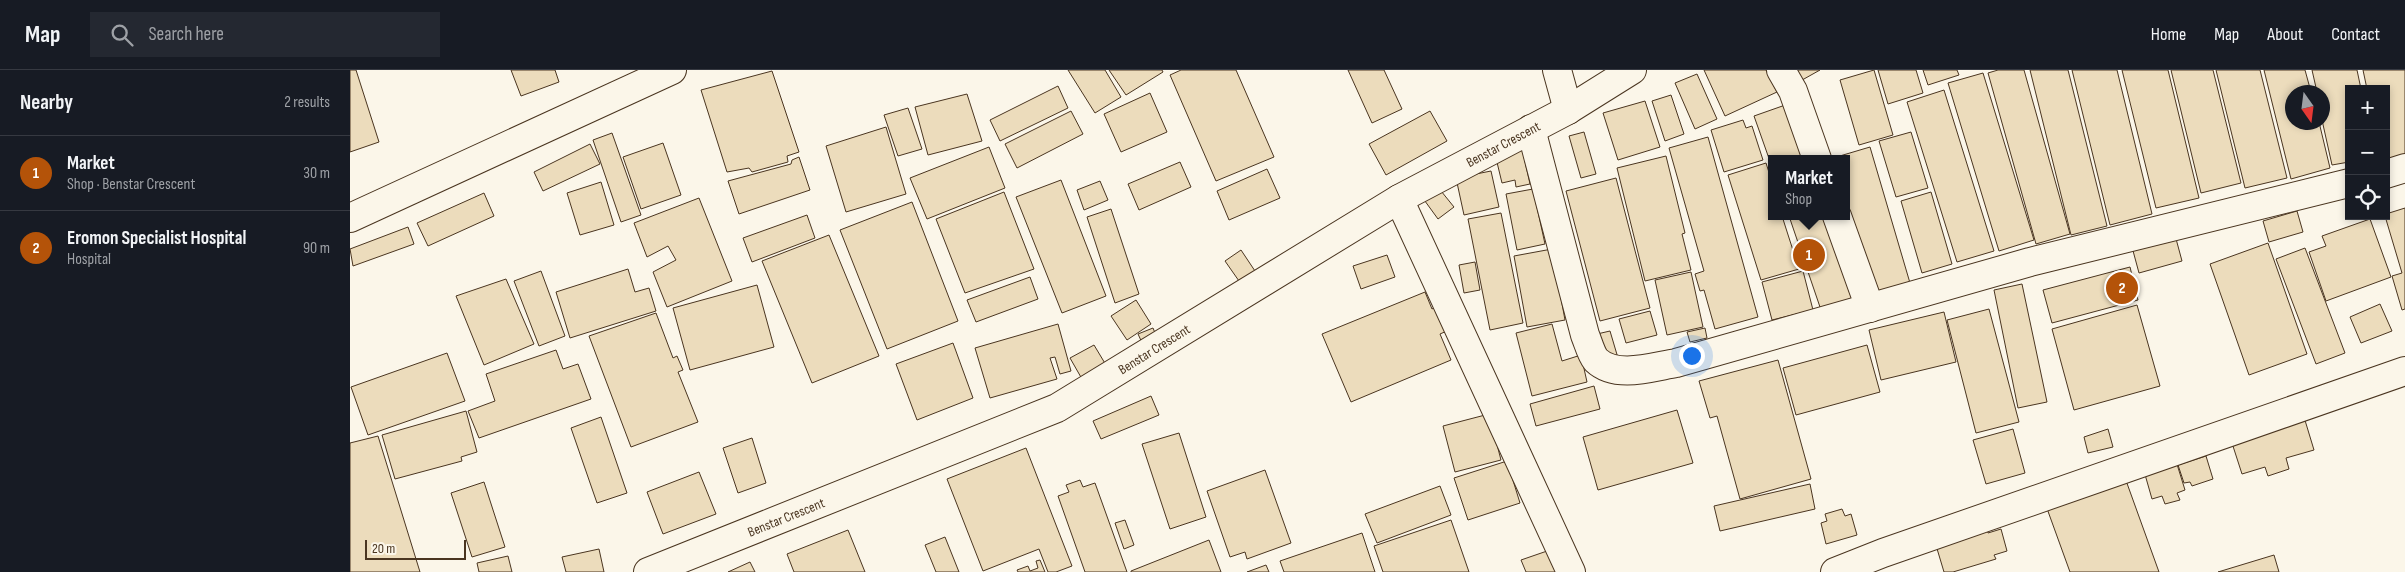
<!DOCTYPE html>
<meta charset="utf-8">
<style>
body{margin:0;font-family:"Sofia Sans Condensed",sans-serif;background:#242831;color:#f1f3f6}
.controls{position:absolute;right:15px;top:15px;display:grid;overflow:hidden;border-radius:0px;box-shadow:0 2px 8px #0003}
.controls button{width:45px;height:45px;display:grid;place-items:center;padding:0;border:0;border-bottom:1px solid #363941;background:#171b24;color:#f1f3f6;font:25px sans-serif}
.compass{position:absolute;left:1935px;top:15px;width:45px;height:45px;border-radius:50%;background:#171b24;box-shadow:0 2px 8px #0003;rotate:166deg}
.scale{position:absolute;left:15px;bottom:12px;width:101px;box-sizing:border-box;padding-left:5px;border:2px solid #4a3520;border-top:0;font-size:14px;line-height:18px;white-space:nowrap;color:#4a3520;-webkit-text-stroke:4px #fbf6e9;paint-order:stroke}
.you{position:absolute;left:1341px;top:285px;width:18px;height:18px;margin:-12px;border:4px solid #fff;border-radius:50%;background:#1a73e8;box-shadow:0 0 0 8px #1a73e833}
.badge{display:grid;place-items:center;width:32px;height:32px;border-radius:50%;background:#b45309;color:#fff;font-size:16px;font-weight:700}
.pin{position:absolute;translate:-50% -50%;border:2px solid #fff;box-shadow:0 1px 5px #0006}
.popup{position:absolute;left:1418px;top:85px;width:82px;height:65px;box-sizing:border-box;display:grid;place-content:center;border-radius:0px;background:#171b24;filter:drop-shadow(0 1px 4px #0005);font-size:16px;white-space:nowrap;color:#9ea1a6}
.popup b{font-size:19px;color:#f1f3f6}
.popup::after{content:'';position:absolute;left:50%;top:100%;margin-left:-10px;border:10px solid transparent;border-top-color:#171b24}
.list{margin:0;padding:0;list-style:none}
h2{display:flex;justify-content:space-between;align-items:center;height:65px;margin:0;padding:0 20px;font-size:21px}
h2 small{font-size:16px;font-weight:400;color:#9ea1a6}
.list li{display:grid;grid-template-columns:32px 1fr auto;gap:15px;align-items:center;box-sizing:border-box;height:75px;padding:0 20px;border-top:1px solid #363941}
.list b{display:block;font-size:19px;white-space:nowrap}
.list p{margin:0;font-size:16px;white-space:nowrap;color:#9ea1a6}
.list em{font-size:16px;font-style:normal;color:#9ea1a6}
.icon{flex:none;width:28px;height:28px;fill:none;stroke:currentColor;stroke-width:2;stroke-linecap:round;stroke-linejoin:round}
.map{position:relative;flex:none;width:2055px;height:502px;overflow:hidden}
header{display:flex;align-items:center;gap:30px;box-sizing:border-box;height:70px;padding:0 25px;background:#171b24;border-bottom:1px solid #363941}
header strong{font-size:24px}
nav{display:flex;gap:28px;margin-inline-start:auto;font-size:18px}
.search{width:350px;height:45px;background:#242831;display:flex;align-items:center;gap:12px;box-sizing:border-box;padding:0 18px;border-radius:0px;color:#9ea1a6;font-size:19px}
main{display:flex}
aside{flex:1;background:#171b24}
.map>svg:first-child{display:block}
</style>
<header>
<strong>Map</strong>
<div class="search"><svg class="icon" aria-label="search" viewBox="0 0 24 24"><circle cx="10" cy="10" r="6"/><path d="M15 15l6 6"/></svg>Search here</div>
<nav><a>Home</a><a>Map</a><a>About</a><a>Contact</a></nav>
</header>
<main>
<aside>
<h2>Nearby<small>2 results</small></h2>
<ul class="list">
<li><span class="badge">1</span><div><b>Market</b><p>Shop · Benstar Crescent</p></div><em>30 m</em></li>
<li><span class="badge">2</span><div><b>Eromon Specialist Hospital</b><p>Hospital</p></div><em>90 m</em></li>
</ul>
</aside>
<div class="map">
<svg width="2055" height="502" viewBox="0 0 2055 502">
<rect width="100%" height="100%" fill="#fbf6e9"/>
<!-- building -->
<g fill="#ecdcbc" stroke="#4a3520">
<path d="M0,0H6L29,72L0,82Z"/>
<path d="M161,0H205L209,12L171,26Z"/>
<path d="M718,0H755L771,27L745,43Z"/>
<path d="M759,0H812L813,2L776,25Z"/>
<path d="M831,0H886L924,87L866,111L820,5Z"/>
<path d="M998,0H1034L1052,39L1022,53Z"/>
<path d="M1354,0H1416L1427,22L1375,46Z"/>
<path d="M1438,0H1470L1445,14Z"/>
<path d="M1524,0L1543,65L1509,75L1490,10Z"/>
<path d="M1528,0H1566L1573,23L1538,34Z"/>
<path d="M1573,0H1607L1609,5L1578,15Z"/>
<path d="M1648,0H1674L1720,164L1686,174L1638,3Z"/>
<path d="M1680,0H1718L1757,156L1721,165Z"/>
<path d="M1722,0H1767L1802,144L1760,155Z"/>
<path d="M1772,0H1818L1849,128L1806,138Z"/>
<path d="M1821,0H1863L1891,113L1851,123Z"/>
<path d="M1866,0H1910L1937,108L1895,118Z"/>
<path d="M1914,0H1955L1961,22H1942V52H1969L1980,98L1941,109Z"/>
<path d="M1962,0H2007L2011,19H1999V92L1982,95L1972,50V22H1967Z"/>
<path d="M2013,0H2055V86L2036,90V19H2017Z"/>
<path d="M422,1L449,82L437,86L438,92L402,102L399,98L377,102L351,20Z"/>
<path d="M1633,3L1684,170L1649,181L1598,13Z"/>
<path d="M1347,4L1367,49L1345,59L1325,13Z"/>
<path d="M708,16L718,38L650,71L640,50Z"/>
<path d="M1594,20L1644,181L1607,192L1557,32Z"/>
<path d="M800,23L817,62L771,82L754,44Z"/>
<path d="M617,24L632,71L578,85L565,37Z"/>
<path d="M1321,25L1334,64L1315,71L1302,31Z"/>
<path d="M1295,31L1310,77L1268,90L1253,43Z"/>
<path d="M1441,33L1460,89H1422V97L1404,46Z"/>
<path d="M558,38L572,79L548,86L534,45Z"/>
<path d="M721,41L733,64L667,98L655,74Z"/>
<path d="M1080,41L1097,71L1036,105L1019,74Z"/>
<path d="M1393,50L1396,58L1402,56L1413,90L1374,102L1361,60Z"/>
<path d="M536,57L556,124L496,142L476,76Z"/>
<path d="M1234,62L1246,104L1231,108L1219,66Z"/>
<path d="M1561,62L1578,118L1546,127L1529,71Z"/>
<path d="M262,63L291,145L271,152L243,70Z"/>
<path d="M1358,67L1408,247L1365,259L1354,220L1350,221L1345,204L1354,201L1319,78Z"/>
<path d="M313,73L331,125L291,139L273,87Z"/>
<path d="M240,74L250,94L193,121L184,102Z"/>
<path d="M639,77L655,118L577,149L560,108Z"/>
<path d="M1520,77L1560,213L1523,224L1496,135V89L1483,88Z"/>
<path d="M1172,78L1180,114L1166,117L1165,110L1152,113L1145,84Z"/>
<path d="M1316,86L1335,163L1332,164L1341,200L1295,211L1267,98Z"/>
<path d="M449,87L460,120L389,144L378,111L441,94L442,90Z"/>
<path d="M830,92L841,117L789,140L778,114Z"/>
<path d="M1416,93L1422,112V146H1432L1449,199L1411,210L1378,105Z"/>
<path d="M917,99L930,128L879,150L867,121Z"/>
<path d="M1141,101L1149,137L1114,145L1106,108Z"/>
<path d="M1266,108L1300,238L1250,251L1216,121Z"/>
<path d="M711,110L756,226L712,243L666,127Z"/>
<path d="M750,111L758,130L734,140L727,120Z"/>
<path d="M251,112L264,155L230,165L217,123Z"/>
<path d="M1087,116L1104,137L1088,149L1072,127Z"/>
<path d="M1183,119L1195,174L1167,180L1156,124Z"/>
<path d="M654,122L684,199L615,223L586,149Z"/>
<path d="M1581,122L1602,194L1572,203L1551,131Z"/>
<path d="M134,123L144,146L78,176L67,153Z"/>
<path d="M349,128L382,211L317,237L303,202L326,190L318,176L297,187L284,153Z"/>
<path d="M562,132L608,251L537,279L490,160Z"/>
<path d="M2055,138V239L2052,240L2042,206L2052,203L2035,146L2036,144Z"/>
<path d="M761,139L789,224L765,233L737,147Z"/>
<path d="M1947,141L1953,162L1919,172L1913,151Z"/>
<path d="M1151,143L1173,253L1140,260L1118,149Z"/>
<path d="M457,145L465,168L402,192L393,168Z"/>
<path d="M1439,146H1480L1509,229L1471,240Z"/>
<path d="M2020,149L2041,207L1976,231L1959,182L1976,176L1972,166Z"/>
<path d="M58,157L64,174L3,196L0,179Z"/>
<path d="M479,165L529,286L462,313L412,191Z"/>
<path d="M1825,165L1832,191L1789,203L1782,177Z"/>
<path d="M1918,173L1957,284L1899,305L1860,194Z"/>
<path d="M1955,178L1995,283L1966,294L1926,189Z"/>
<path d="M1202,179L1215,250L1177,257L1164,186Z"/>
<path d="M891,180L905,201L889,211L875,191Z"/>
<path d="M1037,185L1045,207L1011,219L1003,196Z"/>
<path d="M1125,192L1130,220L1114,223L1109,195Z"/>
<path d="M1780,197L1788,230L1702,253L1693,220Z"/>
<path d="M278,199L285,222L299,218L306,241L220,268L206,222Z"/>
<path d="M191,201L215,266L189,276L164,211Z"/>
<path d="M1453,201L1463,240L1422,250L1412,212Z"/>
<path d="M1341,202L1353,257L1317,265L1305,210Z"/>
<path d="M680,207L688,229L626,252L617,230Z"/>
<path d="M156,209L184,274L134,295L106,226Z"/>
<path d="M1672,214L1697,332L1668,338L1644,220Z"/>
<path d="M407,215L424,277L340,300L323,238Z"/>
<path d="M1075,222L1082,239L1089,235L1099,260L1090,264L1101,290L1001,332L972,264Z"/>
<path d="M786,230L801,254L777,270L761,246Z"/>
<path d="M2030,234L2042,261L2011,273L2000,247Z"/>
<path d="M1787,235L1810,316L1724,340L1702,259Z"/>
<path d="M1639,239L1669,352L1626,363L1597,250Z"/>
<path d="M1300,241L1307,265L1276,273L1269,249Z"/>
<path d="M1594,242L1606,292L1531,310L1519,260Z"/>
<path d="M306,243L323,288L327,286L333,300L328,302L348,352L281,377L239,266Z"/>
<path d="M708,254L721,301L710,304L705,287L700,288L707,309L640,328L625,278Z"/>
<path d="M1202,254L1212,291L1231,285L1237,312L1182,326L1166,263Z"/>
<path d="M803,258L808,270L794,277L788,264Z"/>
<path d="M1355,258L1357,268L1340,272L1337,262Z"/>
<path d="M1260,261L1268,288L1255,292L1247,264Z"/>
<path d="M603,273L623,328L567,350L546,294Z"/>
<path d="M744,275L756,295L732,309L720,288Z"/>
<path d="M1517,275L1530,322L1446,345L1433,298Z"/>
<path d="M206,280L213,299L228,294L241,329L129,368L118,341L145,331L136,304Z"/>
<path d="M97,283L115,331L18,365L1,317Z"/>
<path d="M1428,290L1461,409L1390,429L1367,346L1360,348L1349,311Z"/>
<path d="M1244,316L1250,339L1186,356L1180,334Z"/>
<path d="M801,326L809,345L751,369L743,351Z"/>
<path d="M1327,340L1343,393L1248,420L1233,367Z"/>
<path d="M116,341L127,382L111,387L112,391L45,409L32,365Z"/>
<path d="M1139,344L1151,390L1105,402L1093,356Z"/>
<path d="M251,347L277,423L247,433L221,358Z"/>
<path d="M1954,347L1964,380L1936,388L1939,399L1918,406L1915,397L1892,404L1881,370Z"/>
<path d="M1663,359L1675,403L1636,414L1623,370Z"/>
<path d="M1758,359L1763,377L1738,383L1734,367Z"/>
<path d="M829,363L856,447L820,459L792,374Z"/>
<path d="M28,366L70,502H0V373Z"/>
<path d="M402,368L416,413L388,423L373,378Z"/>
<path d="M676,378L722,496L706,502H698L689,479L633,501L597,409Z"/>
<path d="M1856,386L1863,409L1842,416L1840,412L1834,413L1828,395Z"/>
<path d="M1157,391L1170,433L1118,450L1104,408Z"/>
<path d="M1826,391L1835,420L1827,423L1830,430L1815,434L1812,426L1802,429L1794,401Z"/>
<path d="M915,400L941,473L897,489L895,482L880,487L857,421Z"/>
<path d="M349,402L366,444L313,464L297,422Z"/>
<path d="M1774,405L1809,502H1720L1695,433Z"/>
<path d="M730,410L733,417L745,413L777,502H735L708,426L719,422L716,415Z"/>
<path d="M134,412L155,477L122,487L101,423Z"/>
<path d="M1460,414L1465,439L1370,461L1364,436Z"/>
<path d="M1090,416L1101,445L1027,473L1015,444Z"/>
<path d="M1492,439L1495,446L1501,444L1507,465L1476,474L1471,453L1477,451L1475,444Z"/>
<path d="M775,450L784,475L774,479L765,453Z"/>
<path d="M1101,450L1119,502H1033L1024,476Z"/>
<path d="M1636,456L1638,463L1651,459L1657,481L1644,485L1646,489L1603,502H1594L1585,472Z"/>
<path d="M498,460L515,502H444L437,484Z"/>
<path d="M1012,463L1025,502H934L930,491Z"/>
<path d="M595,467L609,502H586L575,475Z"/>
<path d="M859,470L871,502H781V501Z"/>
<path d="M249,479L254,502H216L212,487Z"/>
<path d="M1200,480L1208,502H1176L1171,490Z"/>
<path d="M1924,485L1929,502H1868Z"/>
<path d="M158,486L162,502H129L127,493Z"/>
<path d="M690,490L695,502H668L667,500L678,496L680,501L688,498L686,491Z"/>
<path d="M400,492L405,502H378Z"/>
<path d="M916,495L919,502H897Z"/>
</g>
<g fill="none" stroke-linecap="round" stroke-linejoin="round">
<defs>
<g id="minor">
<path d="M1207,0L1218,40"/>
<path d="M1431,0L1443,21L1467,89"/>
<path d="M1181,59L1235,265C1238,272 1241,284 1246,290C1266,309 1302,297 1326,293L1680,192L1999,113"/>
<path d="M2036,104L2055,98"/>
<path d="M1049,129L1221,502"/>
<path d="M1487,146L1520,238"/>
<path d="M0,148L322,0"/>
<path d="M298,502L707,338L1049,129L1218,40L1282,0"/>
<path d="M1485,502L1533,483L2055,301"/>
</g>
</defs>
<!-- minor casing -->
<use href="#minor" stroke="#4a3520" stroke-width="30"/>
<!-- minor -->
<use href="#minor" stroke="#fbf6e9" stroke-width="28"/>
</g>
<g text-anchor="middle" stroke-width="4" stroke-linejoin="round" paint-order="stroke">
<!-- street labels -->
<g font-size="14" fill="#4a3520" stroke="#fbf6e9">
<text transform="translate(1153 74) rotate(-28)" y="5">Benstar Crescent</text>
<text transform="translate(804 279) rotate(-32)" y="5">Benstar Crescent</text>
<text transform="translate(436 447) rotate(-22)" y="5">Benstar Crescent</text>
</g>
</g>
</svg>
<div class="controls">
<button>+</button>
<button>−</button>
<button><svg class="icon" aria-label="locate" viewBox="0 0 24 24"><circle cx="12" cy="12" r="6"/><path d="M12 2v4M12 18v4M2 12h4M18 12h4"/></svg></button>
</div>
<svg class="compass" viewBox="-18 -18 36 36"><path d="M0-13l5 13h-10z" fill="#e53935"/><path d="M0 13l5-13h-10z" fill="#9ea1a6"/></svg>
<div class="scale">20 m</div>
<div class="you"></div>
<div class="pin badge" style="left:1459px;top:185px">1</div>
<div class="popup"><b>Market</b>Shop</div>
<div class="pin badge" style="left:1772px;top:218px">2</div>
</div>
</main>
